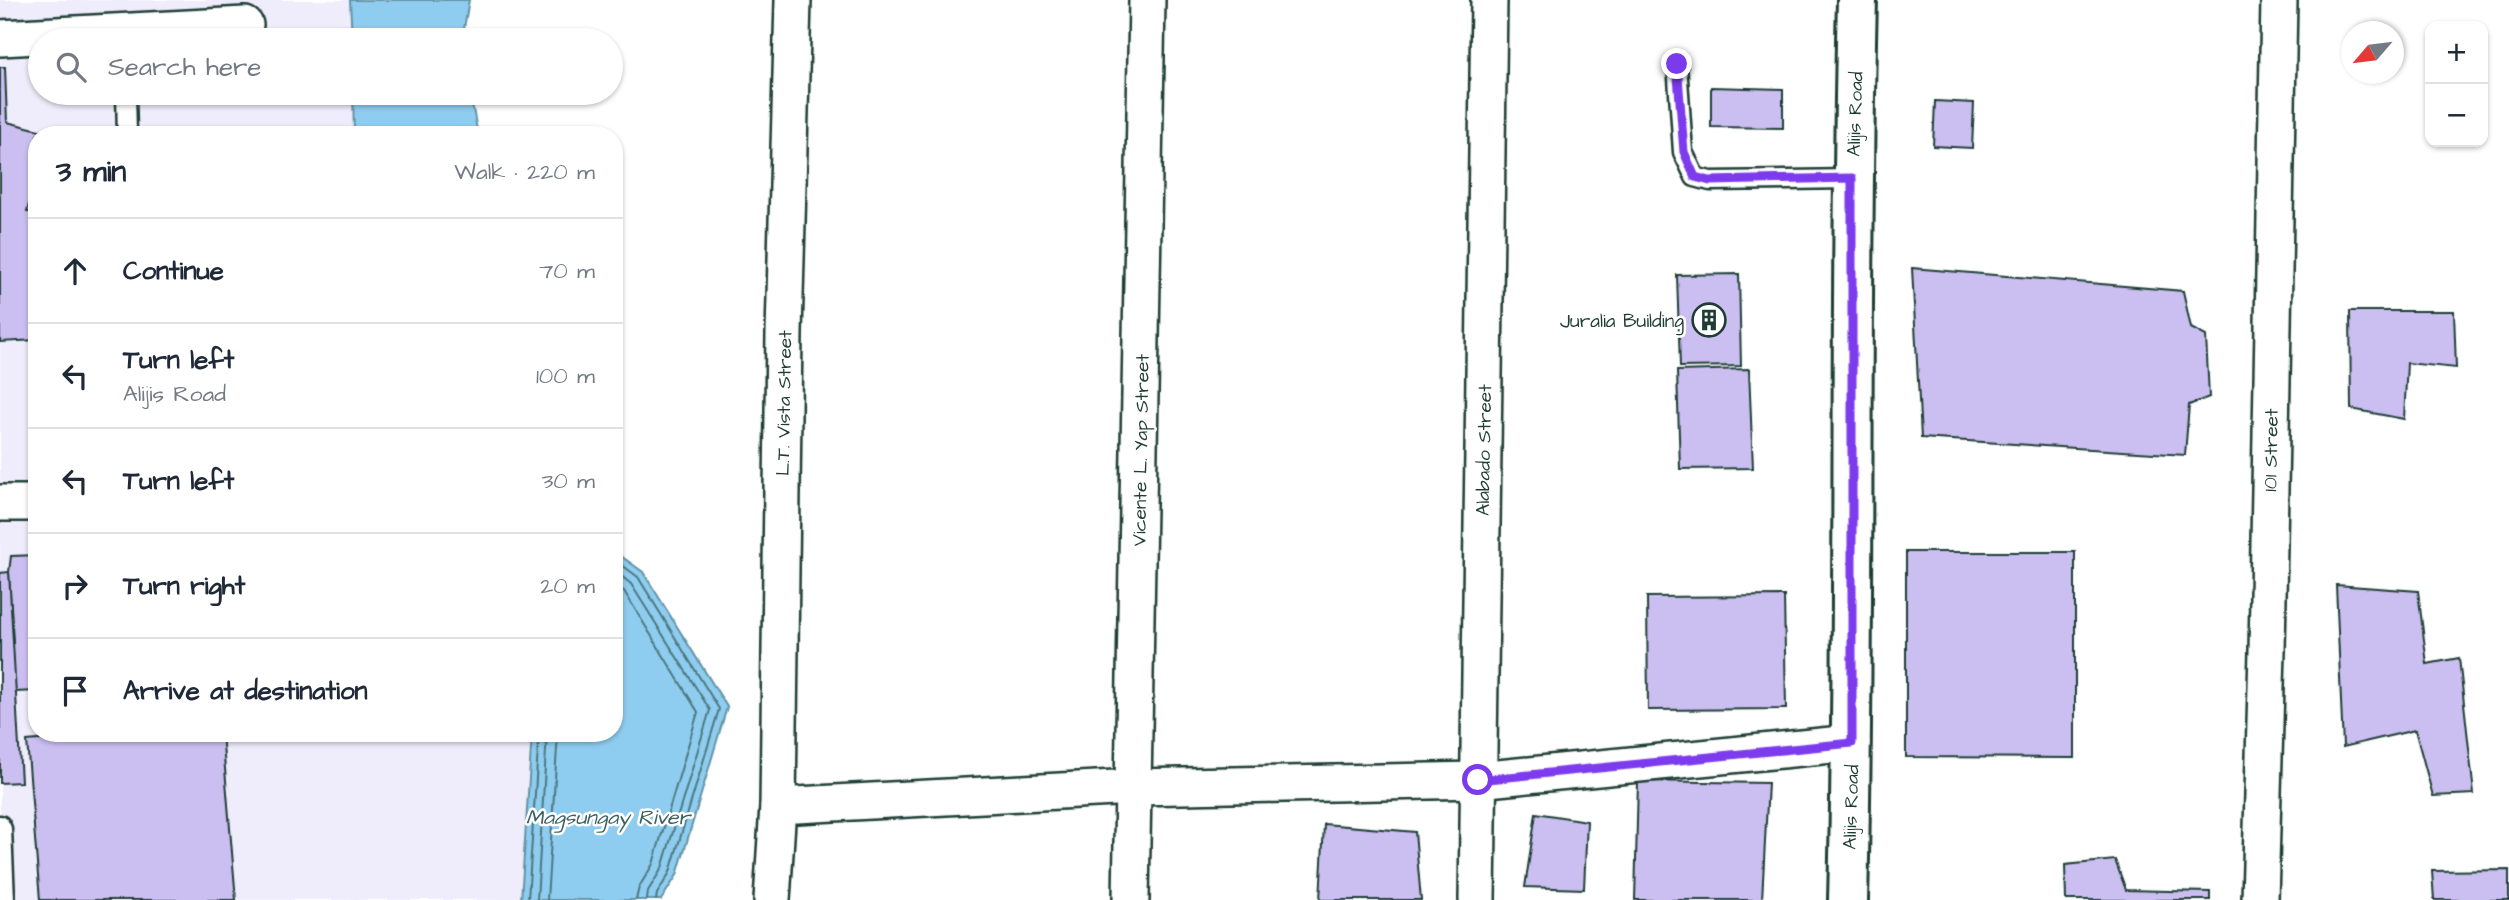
<!DOCTYPE html>
<meta charset="utf-8">
<style>
body{margin:0;font-family:"Architects Daughter",sans-serif;background:#f2f2f3;color:#1f2937}
.controls{position:absolute;right:21px;top:21px;display:grid;overflow:hidden;border-radius:14px;box-shadow:0 2px 5px #0004}
.controls button{width:63px;height:63px;display:grid;place-items:center;padding:0;border:0;border-bottom:2px solid #e0e1e3;background:#fff;color:#1f2937;font:35px sans-serif}
.compass{position:absolute;left:2341px;top:21px;width:63px;height:63px;border-radius:50%;background:#fff;box-shadow:0 2px 5px #0004;rotate:242deg}
.stop{position:absolute;width:21px;height:21px;margin:-16px;border:5px solid #7c3aed;border-radius:50%;background:#fff}
.stop.end{background:#7c3aed;border-color:#fff;box-shadow:0 2px 7px #0008}
.list{margin:0;padding:0;list-style:none}
h2{display:flex;justify-content:space-between;align-items:center;height:91px;margin:0;padding:0 28px;font-size:30px}
h2 small{font-size:23px;font-weight:400;color:#747a83}
.list li{display:grid;grid-template-columns:46px 1fr auto;gap:21px;align-items:center;box-sizing:border-box;height:105px;padding:0 28px;border-top:2px solid #e0e1e3}
.list b{display:block;font-size:26px;white-space:nowrap}
.list p{margin:0;font-size:23px;white-space:nowrap;color:#747a83}
.list em{font-size:23px;font-style:normal;color:#747a83}
.icon{flex:none;width:38px;height:38px;fill:none;stroke:currentColor;stroke-width:2;stroke-linecap:round;stroke-linejoin:round}
.map{position:relative;flex:none;width:2509px;height:900px;overflow:hidden}
.search{position:absolute;background:#fff;box-shadow:0 2px 5px #0004;left:28px;top:28px;width:595px;height:77px;display:flex;align-items:center;gap:18px;box-sizing:border-box;padding:0 24px;border-radius:38px;color:#747a83;font-size:26px}
.panel{position:absolute;background:#fff;box-shadow:0 2px 5px #0004;left:28px;top:126px;width:595px;height:616px;border-radius:28px}
.map>svg:first-child{display:block}
</style>
<div class="map">
<svg width="2509" height="900" viewBox="0 0 2509 900">
<rect width="100%" height="100%" fill="#fff"/>
<filter id="ink" filterUnits="userSpaceOnUse"><feTurbulence type="fractalNoise" baseFrequency=".0143" numOctaves="2"/><feDisplacementMap in="SourceGraphic" scale="14" xChannelSelector="R" yChannelSelector="G"/><feConvolveMatrix kernelMatrix="1 2 1 2 8 2 1 2 1" color-interpolation-filters="sRGB"/></filter>
<g filter="url(#ink)">
<!-- built -->
<path fill="#efecfb" d="M0,0H350L352,40H40V93H353L354,135H37V733H532L521,900H0Z"/>
<!-- water -->
<g fill="#8fcdf0" stroke="#6293a5" stroke-width="2">
<path d="M350,0H469L462,40H352Z"/>
<path d="M353,93H470L478,135H354Z"/>
<path d="M614,551L643,572L727,707L677,875L661,900H521L532,733H614Z"/>
</g>
<g fill="none" stroke-linecap="round" stroke-linejoin="round">
<!-- shore -->
<g stroke="#4c777f" stroke-width="2">
<path d="M614,559L638,577L719,709L670,872L657,894L656,900"/>
<path d="M614,570L631,584L710,710L662,868L648,891L647,900"/>
<path d="M614,584L624,591L698,712L653,864L639,887L636,900"/>
<path d="M528,900L539,733"/>
<path d="M537,900L547,733"/>
<path d="M547,900L558,733"/>
</g>
</g>
<!-- building -->
<g fill="#cbbff1" stroke="#1f3d34" stroke-width="2">
<path d="M0,67H5L7,122L47,132L46,135H37V173L27,212H37V340L0,342Z"/>
<path d="M1711,87L1783,89V128L1711,127Z"/>
<path d="M1935,101L1974,103L1972,148L1933,146Z"/>
<path d="M1912,268L2183,291L2191,328L2206,336L2209,397L2189,405L2185,455L1921,438Z"/>
<path d="M1739,274L1741,366L1680,367L1677,275Z"/>
<path d="M2350,311H2454L2456,368L2407,363L2404,419L2351,409Z"/>
<path d="M1749,369L1753,468L1680,469L1677,371Z"/>
<path d="M1906,552H2075V758L1906,757Z"/>
<path d="M37,555V691L15,692L9,572L11,556Z"/>
<path d="M9,572L21,782L0,783V573Z"/>
<path d="M2336,585L2418,591L2427,664L2459,658L2474,794L2433,796L2415,730L2343,747Z"/>
<path d="M1784,596L1786,709L1648,710L1647,597Z"/>
<path d="M122,733H222L236,900H40L27,741Z"/>
<path d="M1638,781L1768,783L1762,900H1635Z"/>
<path d="M1536,813L1587,821L1584,889L1525,887Z"/>
<path d="M1324,824L1415,832L1421,900H1320Z"/>
<path d="M2115,860L2126,890L2210,892V900H2066L2065,865Z"/>
<path d="M2509,870V900H2434L2432,871Z"/>
</g>
<g fill="none" stroke-linecap="round" stroke-linejoin="round">
<defs>
<g id="service">
<path d="M1677,64L1683,152L1695,177L1710,181L1852,179"/>
<path d="M126,93L127,135"/>
<path d="M0,825L2,829L5,900"/>
</g>
<g id="minor">
<path d="M0,38L245,25"/>
<path d="M0,503H37"/>
<path d="M778,806L1134,787L1478,780L1852,743"/>
<path d="M772,900L778,806L784,333L793,0"/>
<path d="M1131,900L1147,0"/>
<path d="M1477,900L1489,0"/>
<path d="M2260,900L2267,651L2279,0"/>
</g>
<path id="primary" d="M1848,900C1856,600 1849,300 1857,0"/>
</defs>
<!-- service casing -->
<use href="#service" stroke="#1f3d34" stroke-width="23"/>
<!-- minor casing -->
<use href="#minor" stroke="#1f3d34" stroke-width="40"/>
<!-- primary casing -->
<use href="#primary" stroke="#1f3d34" stroke-width="44"/>
<!-- service -->
<use href="#service" stroke="#fff" stroke-width="18"/>
<!-- minor -->
<use href="#minor" stroke="#fff" stroke-width="35"/>
<!-- primary -->
<use href="#primary" stroke="#fff" stroke-width="38"/>
</g>
</g>
<g fill="none" stroke-linecap="round" stroke-linejoin="round" filter="url(#ink)">
<!-- route -->
<path stroke="#7c3aed" stroke-width="9" d="M1478,780L1852,743V178L1710,181L1695,177L1684,152L1677,64"/>
</g>
<!-- icons -->
<defs>
<symbol id="building-ring" viewBox="-11 -11 22 22"><circle r="9.5" fill="#fff" stroke="#1f3d34" stroke-width="1.5"/><path d="M-4-6H4V6H1V3H-1V6H-4ZM-2.5-4.3h1.7v1.8h-1.7ZM.8-4.3h1.7v1.8H.8ZM-2.5-1h1.7V.8h-1.7ZM.8-1h1.7V.8H.8Z" fill="#1f3d34"/></symbol>
</defs>
<g fill-rule="evenodd">
<use href="#building-ring" x="1690" y="301" width="38" height="38"/>
</g>
<g text-anchor="middle" stroke-width="5" stroke-linejoin="round" paint-order="stroke">
<!-- street labels -->
<g font-size="19" fill="#1f3d34" stroke="#fff">
<text transform="translate(1854 114) rotate(-88)" y="7">Alijis Road</text>
<text transform="translate(783 403) rotate(-89)" y="7">L.T. Vista Street</text>
<text transform="translate(1140 450) rotate(-89)" y="7">Vicente L. Yap Street</text>
<text transform="translate(1483 450) rotate(-89)" y="7">Alabado Street</text>
<text transform="translate(2270 450) rotate(-89)" y="7">101 Street</text>
<text transform="translate(1850 807) rotate(-88)" y="7">Alijis Road</text>
</g>
<!-- poi labels -->
<g font-size="19" fill="#1f3d34" stroke="#fff" text-anchor="end">
<text x="1684" y="327">Juralia Building</text>
</g>
<!-- water labels -->
<g font-size="21" font-style="italic" fill="#3b6163" stroke="#fff">
<text x="608" y="824">Magsungay River</text>
</g>
</g>
</svg>
<div class="controls">
<button>+</button>
<button>−</button>
</div>
<svg class="compass" viewBox="-18 -18 36 36"><path d="M0-13l5 13h-10z" fill="#e53935"/><path d="M0 13l5-13h-10z" fill="#747a83"/></svg>
<div class="stop" style="left:1478px;top:780px"></div>
<div class="stop end" style="left:1677px;top:64px"></div>
<div class="search"><svg class="icon" aria-label="search" viewBox="0 0 24 24"><circle cx="10" cy="10" r="6"/><path d="M15 15l6 6"/></svg>Search here</div>
<section class="panel">
<h2>3 min<small>Walk · 220 m</small></h2>
<ul class="list">
<li><svg class="icon" aria-label="ahead" viewBox="0 0 24 24"><path d="M12 20V5M6 11l6-6 6 6"/></svg><div><b>Continue</b></div><em>70 m</em></li>
<li><svg class="icon" aria-label="left" viewBox="0 0 24 24"><path d="M17 20v-9H6M10 6l-5 5 5 5"/></svg><div><b>Turn left</b><p>Alijis Road</p></div><em>100 m</em></li>
<li><svg class="icon" aria-label="left" viewBox="0 0 24 24"><path d="M17 20v-9H6M10 6l-5 5 5 5"/></svg><div><b>Turn left</b></div><em>30 m</em></li>
<li><svg class="icon" aria-label="right" viewBox="0 0 24 24"><path d="M7 20v-9h11M14 6l5 5-5 5"/></svg><div><b>Turn right</b></div><em>20 m</em></li>
<li><svg class="icon" aria-label="arrive" viewBox="0 0 24 24"><path d="M6 21V4h12l-3 4 3 4H6"/></svg><div><b>Arrive at destination</b></div></li>
</ul>
</section>
</div>
